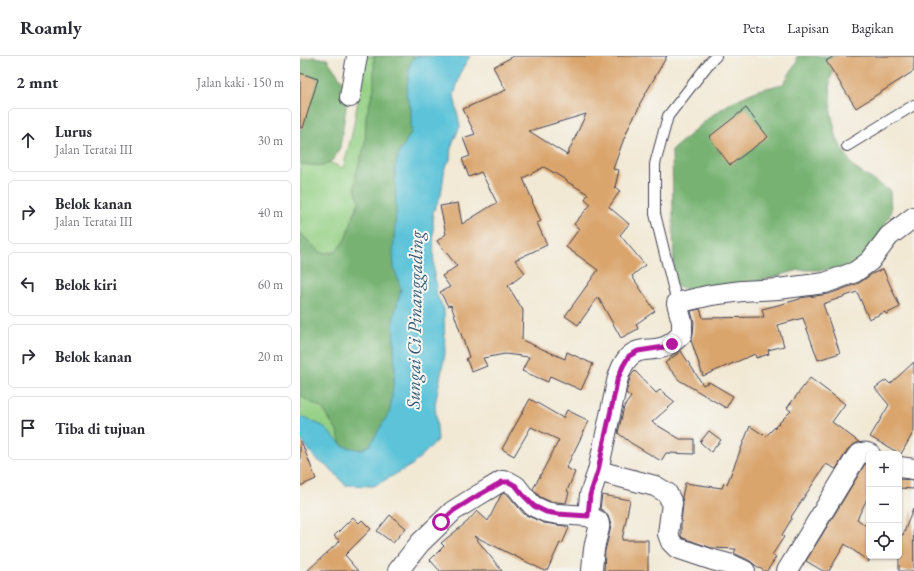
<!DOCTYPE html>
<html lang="id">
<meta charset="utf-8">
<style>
body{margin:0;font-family:"EB Garamond",serif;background:#f7f7f7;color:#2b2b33}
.controls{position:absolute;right:12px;bottom:12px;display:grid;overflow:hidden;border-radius:6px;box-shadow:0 1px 3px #0004}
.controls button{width:36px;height:36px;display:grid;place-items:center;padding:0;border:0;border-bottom:1px solid #e1e1e2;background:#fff;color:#2b2b33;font:20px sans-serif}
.stop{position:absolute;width:12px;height:12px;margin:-9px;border:3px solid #b5179e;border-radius:50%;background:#fff}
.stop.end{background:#b5179e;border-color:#fff;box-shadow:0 1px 4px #0008}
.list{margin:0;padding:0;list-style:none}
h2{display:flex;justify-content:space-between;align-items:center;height:52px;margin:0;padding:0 16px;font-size:17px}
h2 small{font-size:13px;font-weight:400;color:#7c7c81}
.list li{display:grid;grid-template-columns:26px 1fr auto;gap:12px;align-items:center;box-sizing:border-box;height:64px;margin:0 8px 8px;padding:0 8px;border:1px solid #e1e1e2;border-radius:6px}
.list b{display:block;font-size:15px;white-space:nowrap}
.list p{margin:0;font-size:13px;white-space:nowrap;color:#7c7c81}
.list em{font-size:13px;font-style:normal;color:#7c7c81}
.icon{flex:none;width:22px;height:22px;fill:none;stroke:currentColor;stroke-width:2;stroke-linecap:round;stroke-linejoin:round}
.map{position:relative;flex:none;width:614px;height:515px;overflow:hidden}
header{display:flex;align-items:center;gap:24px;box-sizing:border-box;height:56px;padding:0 20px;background:#fff;border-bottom:1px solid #e1e1e2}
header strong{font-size:19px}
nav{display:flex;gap:22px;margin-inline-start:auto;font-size:14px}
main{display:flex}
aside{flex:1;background:#fff}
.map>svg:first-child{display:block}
</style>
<header>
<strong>Roamly</strong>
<nav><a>Peta</a><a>Lapisan</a><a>Bagikan</a></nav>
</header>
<main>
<aside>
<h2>2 mnt<small>Jalan kaki · 150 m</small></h2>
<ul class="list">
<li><svg class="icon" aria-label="ahead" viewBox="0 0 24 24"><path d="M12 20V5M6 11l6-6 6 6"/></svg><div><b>Lurus</b><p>Jalan Teratai III</p></div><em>30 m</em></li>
<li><svg class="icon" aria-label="right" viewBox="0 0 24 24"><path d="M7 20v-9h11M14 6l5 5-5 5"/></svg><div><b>Belok kanan</b><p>Jalan Teratai III</p></div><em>40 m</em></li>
<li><svg class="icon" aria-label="left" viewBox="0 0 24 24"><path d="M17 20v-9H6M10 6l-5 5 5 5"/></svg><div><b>Belok kiri</b></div><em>60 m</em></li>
<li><svg class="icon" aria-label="right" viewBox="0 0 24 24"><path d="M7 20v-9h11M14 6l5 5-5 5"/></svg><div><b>Belok kanan</b></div><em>20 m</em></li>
<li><svg class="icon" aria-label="arrive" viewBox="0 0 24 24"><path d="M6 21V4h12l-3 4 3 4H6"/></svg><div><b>Tiba di tujuan</b></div></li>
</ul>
</aside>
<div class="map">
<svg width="614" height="515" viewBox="0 0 614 515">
<rect width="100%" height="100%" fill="#f6f6f2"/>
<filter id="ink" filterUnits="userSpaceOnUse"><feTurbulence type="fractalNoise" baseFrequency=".025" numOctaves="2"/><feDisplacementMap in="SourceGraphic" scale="8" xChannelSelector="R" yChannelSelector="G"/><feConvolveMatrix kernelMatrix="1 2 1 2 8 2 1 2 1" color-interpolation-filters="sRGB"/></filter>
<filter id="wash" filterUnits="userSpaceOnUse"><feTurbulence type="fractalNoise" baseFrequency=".012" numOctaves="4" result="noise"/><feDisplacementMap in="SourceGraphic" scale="16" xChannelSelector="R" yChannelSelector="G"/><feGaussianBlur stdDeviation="0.9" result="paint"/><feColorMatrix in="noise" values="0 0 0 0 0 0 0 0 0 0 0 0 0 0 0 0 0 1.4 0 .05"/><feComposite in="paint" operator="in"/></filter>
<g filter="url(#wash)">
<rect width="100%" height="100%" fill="#f2e9d5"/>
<!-- green -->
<path fill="#94d085" stroke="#5b7960" d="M66,0H119L61,398L31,386L0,367V94L43,112L52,78Z"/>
<!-- forest -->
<g fill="#77b272" stroke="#4c6a56">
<path d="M74,0H129L110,332L75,403L43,396L38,377L23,353L0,340V175L2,179L22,197L35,196L45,184L59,145L55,132L56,117L65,89L66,60L74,32Z"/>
<path d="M497,0H539L530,24L531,56L537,83L553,111L590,135L591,157L573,191L553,212L526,214H499L451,227L399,237L374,229L372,94L411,60L432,46L458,34L483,28L497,6Z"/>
<path d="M14,1L27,3L43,26L47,38L46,52L40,91L34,103L23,110L0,108V4Z"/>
</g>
<!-- water -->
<path fill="#5bc3d8" stroke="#3e728a" d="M115,0H170L162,13L154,39L160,70L151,91L150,104L145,111L141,139L133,156L134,220L137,229L136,238L144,253L145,298L135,348L138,384L112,409L74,430L45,429L32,414L16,403L0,383V360L23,370L43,390L61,394L70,389L90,355L95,315L93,264L101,233L94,212L93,197L96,157L95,111L99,97L111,77V52L106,38L110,8Z"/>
<g id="blocks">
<!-- building -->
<g fill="#daa56d" fill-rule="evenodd">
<path d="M214,0H367L339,49L340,50L331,66L323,85L313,113L319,114L315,131L320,135L309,151L329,168L320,179L345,209L332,220L355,255L336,268L338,273L321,282L298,241L278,269L265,260L298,214L266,191L279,173L274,168L291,148L285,143L288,138L266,125V124L244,111L223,122L233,146H232L241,165L237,167L247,189L215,204L225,217L208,230L223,254L222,284L265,303L267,296L293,308L281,334L250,320L248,326L222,315L229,301L205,298L183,302L187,310L172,316L166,303L169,301L151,249L148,250L140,236L150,231L142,220L157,210L137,185L146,178L140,150L158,147L162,168L191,150L197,147L181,116L169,121L162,103L170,100L163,82L175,78L163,53L206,34L193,11ZM286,58L267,99L229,75Z"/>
<path d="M534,0H614V15L556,52L526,5Z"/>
<path d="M0,17L18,23L3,72H0Z"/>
<path d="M446,52L468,81L430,109L409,81Z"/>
<path d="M583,213L600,251L586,258L585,256L569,263L557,236L523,248L540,297L518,304L503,262L478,269L484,290L468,294L469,298L456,302L455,298L403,320L391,284L393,278L394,266L391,255L400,253L403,262L464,261L462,253L482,248L500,243V242L529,238L559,227L572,218Z"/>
<path d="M381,295L403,329L409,326L433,340L426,352L379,324L365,307Z"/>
<path d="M614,306V375L601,398L570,381L589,349L575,332L586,324L590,328Z"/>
<path d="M335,315L356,337L360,334L375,346L352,366L380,383H394V398L366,397L361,405L331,387L318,377L324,351L331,341L326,337L330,322L332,318Z"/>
<path d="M510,322L545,348L532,366L559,386L553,389L548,393L536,413L526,408L491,461L492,462L482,479L484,481L472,499L476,501L467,515H464L455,509L450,505L434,497L436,493L412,492L383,482L381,480V467L383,448L382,441L385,427L422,432L424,427L427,428L450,370L462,378L463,377L466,380L491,355L487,352Z"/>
<path d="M230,343L263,362L267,354L289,365L266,412L275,416L267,435L269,436L266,447L249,445L240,441L233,433L259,384L231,371L214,400L202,393Z"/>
<path d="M409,375L421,384L411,396L400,386Z"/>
<path d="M0,385H1L16,423L0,430Z"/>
<path d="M565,408L569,409V439L557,463L569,472V506L545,488L529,515H523L506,505Z"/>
<path d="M599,423L614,424V433L599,432Z"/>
<path d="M204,437L208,439L224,458L228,460L244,467L265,470L269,472L262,488L260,487L247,515H245L174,480L202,515H140L130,504L144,490L141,487L167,466L177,455L188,465L201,439Z"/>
<path d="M302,439L330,444L322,484H348V515H304L305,495L310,475L311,469L308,460L304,455L300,453Z"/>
<path d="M613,453L614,515H599V478L603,479Z"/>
<path d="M90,459L106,472L93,487L77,475Z"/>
<path d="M53,461L59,467L62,464L71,473L45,499L52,507H51L58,515H7L40,485L34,480Z"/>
</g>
</g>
</g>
<g filter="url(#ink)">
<use href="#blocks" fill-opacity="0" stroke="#414052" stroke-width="1"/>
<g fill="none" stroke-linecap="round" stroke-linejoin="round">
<defs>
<g id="service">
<path d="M547,90L614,49"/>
<path d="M377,247L355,158V108L368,60L410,6L416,0"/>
</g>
<g id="minor">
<path d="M50,41L57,0"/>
<path d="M599,411L614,413"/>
<path d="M298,415L355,430L367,437L372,447L368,478L371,486L377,492L413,504L432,509L445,515"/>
<path d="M288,460L290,439L298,415L315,336C317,322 323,299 339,295C347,293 356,294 364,291C371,289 377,283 382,278V266L377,247L411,239L442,235L478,233L525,227L555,216L570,205L589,180L614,161"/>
<path d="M98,515L120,487L153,455L177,440L202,425L209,426L216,430L223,439L233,450L246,456L258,458L288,460L298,465C301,470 298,475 297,480C293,492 293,503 292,515"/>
<path d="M487,515L555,403C559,397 563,395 570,398"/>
</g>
</defs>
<!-- service casing -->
<use href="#service" stroke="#414052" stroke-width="12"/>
<!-- minor casing -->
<use href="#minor" stroke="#414052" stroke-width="22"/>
<!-- service -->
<use href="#service" stroke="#fff" stroke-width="10"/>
<!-- minor -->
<use href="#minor" stroke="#fff" stroke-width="20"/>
</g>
</g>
<g fill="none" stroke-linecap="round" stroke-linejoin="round" filter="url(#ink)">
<!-- route -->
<path stroke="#b5179e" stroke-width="5" d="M141,466L153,455L177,440L202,426H209L216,430L223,439L234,450L246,456L258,458L288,460L290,439L298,415L304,385L315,336L317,325L323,310L329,300L338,295L364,291L372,288"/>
</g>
<g text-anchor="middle" stroke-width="4" stroke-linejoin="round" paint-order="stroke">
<!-- water labels -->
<g font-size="19" font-style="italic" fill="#365a72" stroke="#f6f6f2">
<text transform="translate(114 264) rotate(-89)" y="7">Sungai Ci Pinanggading</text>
</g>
</g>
</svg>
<div class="controls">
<button>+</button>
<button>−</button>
<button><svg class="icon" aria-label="locate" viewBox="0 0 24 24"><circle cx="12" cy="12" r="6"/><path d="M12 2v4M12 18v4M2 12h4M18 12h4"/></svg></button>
</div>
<div class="stop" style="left:141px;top:466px"></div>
<div class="stop end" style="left:372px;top:288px"></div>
</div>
</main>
